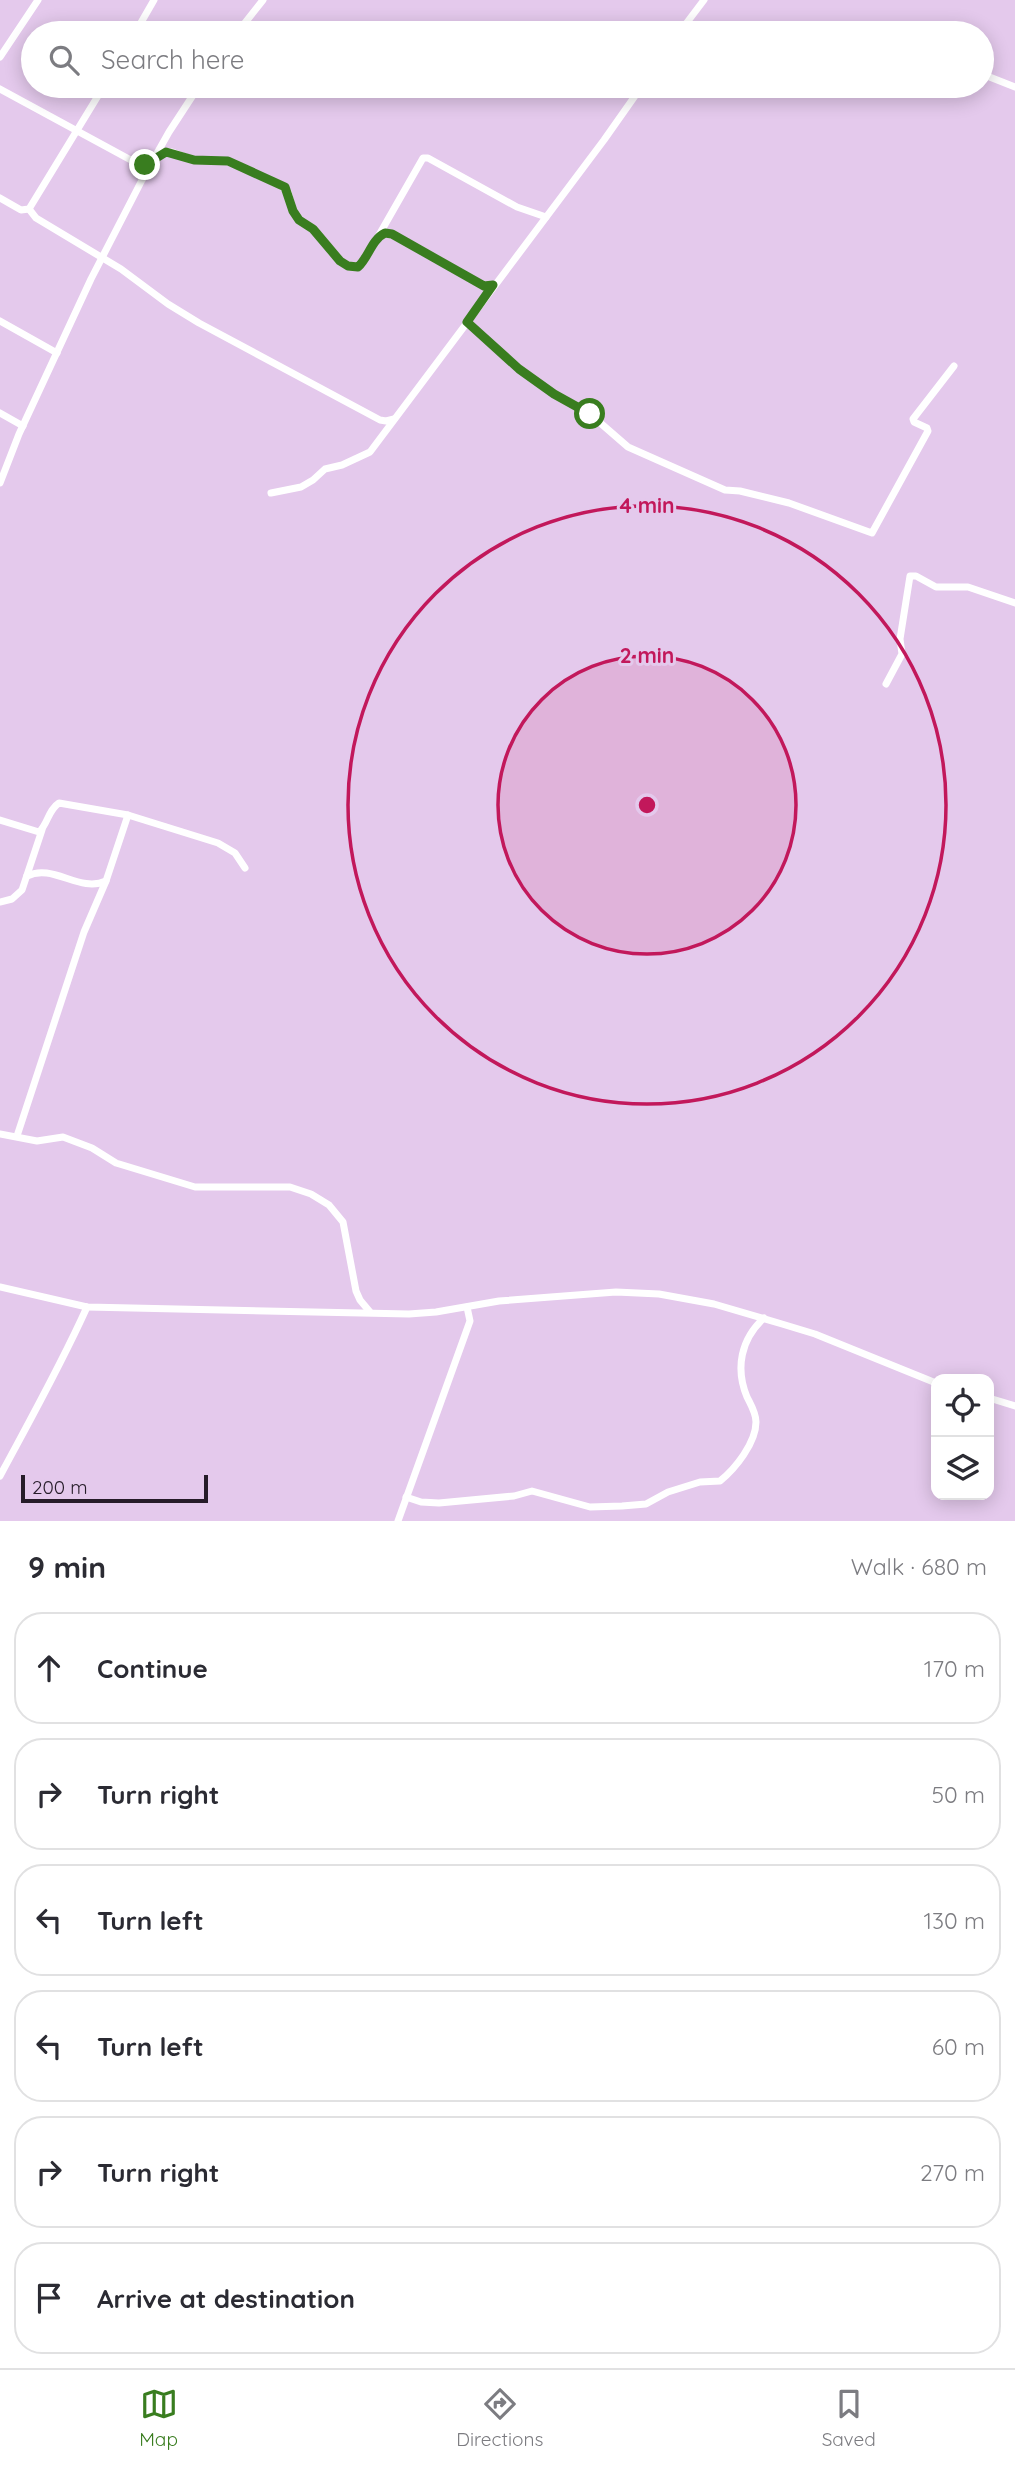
<!DOCTYPE html>
<meta charset="utf-8">
<style>
body{margin:0;font-family:Quicksand,sans-serif;background:#f7f7f7;color:#2b2b33}
.controls{position:absolute;right:21px;bottom:21px;display:grid;overflow:hidden;border-radius:14px;box-shadow:0 4px 18px #0003}
.controls button{width:63px;height:63px;display:grid;place-items:center;padding:0;border:0;border-bottom:2px solid #e1e1e2;background:#fff;color:#2b2b33;font:35px sans-serif}
.scale{position:absolute;left:21px;bottom:18px;width:187px;box-sizing:border-box;padding-left:7px;border:4px solid #261c29;border-top:0;font-size:19px;line-height:24px;white-space:nowrap;color:#261c29;-webkit-text-stroke:5px #e4c9ec;paint-order:stroke}
.stop{position:absolute;width:21px;height:21px;margin:-16px;border:5px solid #397d1f;border-radius:50%;background:#fff}
.stop.end{background:#397d1f;border-color:#fff;box-shadow:0 2px 7px #0008}
.list{margin:0;padding:0;list-style:none}
h2{display:flex;justify-content:space-between;align-items:center;height:91px;margin:0;padding:0 28px;font-size:30px}
h2 small{font-size:23px;font-weight:400;color:#7c7c81}
.list li{display:grid;grid-template-columns:46px 1fr auto;gap:21px;align-items:center;box-sizing:border-box;height:112px;margin:0 14px 14px;padding:0 14px;border:2px solid #e1e1e2;border-radius:28px}
.list b{display:block;font-size:26px;white-space:nowrap}
.list em{font-size:23px;font-style:normal;color:#7c7c81}
.icon{flex:none;width:38px;height:38px;fill:none;stroke:currentColor;stroke-width:2;stroke-linecap:round;stroke-linejoin:round}
.map{position:relative;flex:none;width:1015px;height:1521px;overflow:hidden}
.search{position:absolute;background:#fff;box-shadow:0 4px 18px #0003;left:21px;right:21px;top:21px;height:77px;display:flex;align-items:center;gap:18px;box-sizing:border-box;padding:0 24px;border-radius:38px;color:#7c7c81;font-size:26px}
.sheet{height:847px;background:#fff}
nav{display:flex;justify-content:space-around;align-items:center;box-sizing:border-box;height:98px;border-top:2px solid #e1e1e2;background:#fff;font-size:19px;color:#7c7c81}
nav a{display:grid;justify-items:center;gap:4px}
nav .on{color:#397d1f}
.map>svg:first-child{display:block}
</style>
<div class="map">
<svg width="1015" height="1521" viewBox="0 0 1015 1521">
<rect width="100%" height="100%" fill="#e4c9ec"/>
<g fill="none" stroke-linecap="round" stroke-linejoin="round">
<!-- street -->
<g stroke="#fff" stroke-width="7">
<path d="M135,33L154,0"/>
<path d="M237,33L263,0"/>
<path d="M679,33L704,0"/>
<path d="M0,57L38,0"/>
<path d="M982,74L1015,87"/>
<path d="M0,89L140,165L152,162L163,152H172L194,160L228,161L279,184L288,192L293,211L299,220L313,229L340,261L348,266L358,267C369,257 371,240 385,233L392,234L484,286L493,285"/>
<path d="M636,94L659,86"/>
<path d="M0,198L21,210L29,209L104,86"/>
<path d="M29,209L36,218L121,269L168,304L199,323L380,420L386,421L394,419"/>
<path d="M379,235L423,158H428L517,207L546,217"/>
<path d="M0,321L57,353"/>
<path d="M467,322L519,369L554,394L590,414L628,447L725,490L740,491L789,503L872,533L928,431L927,428L914,422L913,419L954,366"/>
<path d="M0,413L23,426"/>
<path d="M0,483L19,434L91,279L142,180L169,132L199,86"/>
<path d="M271,493L301,487L313,480L325,469L342,465L370,452L604,140L642,86"/>
<path d="M886,684L902,654L900,639L910,576H916L936,587H968L1015,603"/>
<path d="M0,820L39,832C48,824 48,810 59,803L128,815L218,843L235,853L245,868"/>
<path d="M27,876C53,863 79,893 106,881L128,815"/>
<path d="M0,902L12,899L22,890L42,830"/>
<path d="M0,1134L37,1141L63,1137L92,1148L116,1163L195,1187H290L311,1194L329,1205L343,1222L356,1291L360,1300L370,1312"/>
<path d="M17,1136L84,932L106,881"/>
<path d="M0,1287L87,1307L409,1314L436,1312L499,1301L616,1292L659,1294L714,1304L782,1324L815,1334L936,1383"/>
<path d="M989,1398L1015,1406"/>
<path d="M0,1476C30,1420 61,1365 87,1307"/>
<path d="M406,1497L421,1502L439,1503L514,1496L532,1491L590,1507L622,1506L646,1504L668,1492L700,1482L720,1481C735,1469 756,1443 756,1422C756,1413 751,1405 747,1397C735,1368 741,1339 764,1318"/>
<path d="M398,1521L470,1321L467,1307"/>
</g>
</g>
<g fill="none" stroke-linecap="round" stroke-linejoin="round">
<!-- route -->
<path stroke="#397d1f" stroke-width="9" d="M145,165L166,152L194,160L228,161L285,187L293,211L299,220L313,229L340,261L348,266L358,267C369,257 371,240 385,233L392,234L484,286L493,285L467,322L519,369L554,394L590,414"/>
</g>
<!-- distance rings -->
<circle cx="647" cy="805" r="149" fill="#c2185b" fill-opacity=".12"/>
<g fill="none" stroke="#c2185b" stroke-width="3.5">
<circle cx="647" cy="805" r="149"/>
<circle cx="647" cy="805" r="299"/>
</g>
<circle cx="647" cy="805" r="10" fill="#c2185b" stroke="#e4c9ec" stroke-width="3.5"/>
<g font-size="21" text-anchor="middle" font-weight="bold" fill="#c2185b" stroke="#e4c9ec" stroke-width="6" stroke-linejoin="round" paint-order="stroke">
<text x="647" y="513">4 min</text>
<text x="647" y="663">2 min</text>
</g>
</svg>
<div class="controls">
<button><svg class="icon" aria-label="locate" viewBox="0 0 24 24"><circle cx="12" cy="12" r="6"/><path d="M12 2v4M12 18v4M2 12h4M18 12h4"/></svg></button>
<button><svg class="icon" aria-label="layers" viewBox="0 0 24 24"><path d="M12 4l9 5-9 5-9-5zM3 14l9 5 9-5"/></svg></button>
</div>
<div class="scale">200 m</div>
<div class="stop" style="left:590px;top:414px"></div>
<div class="stop end" style="left:145px;top:165px"></div>
<div class="search"><svg class="icon" aria-label="search" viewBox="0 0 24 24"><circle cx="10" cy="10" r="6"/><path d="M15 15l6 6"/></svg>Search here</div>
</div>
<section class="sheet">
<h2>9 min<small>Walk · 680 m</small></h2>
<ul class="list">
<li><svg class="icon" aria-label="ahead" viewBox="0 0 24 24"><path d="M12 20V5M6 11l6-6 6 6"/></svg><div><b>Continue</b></div><em>170 m</em></li>
<li><svg class="icon" aria-label="right" viewBox="0 0 24 24"><path d="M7 20v-9h11M14 6l5 5-5 5"/></svg><div><b>Turn right</b></div><em>50 m</em></li>
<li><svg class="icon" aria-label="left" viewBox="0 0 24 24"><path d="M17 20v-9H6M10 6l-5 5 5 5"/></svg><div><b>Turn left</b></div><em>130 m</em></li>
<li><svg class="icon" aria-label="left" viewBox="0 0 24 24"><path d="M17 20v-9H6M10 6l-5 5 5 5"/></svg><div><b>Turn left</b></div><em>60 m</em></li>
<li><svg class="icon" aria-label="right" viewBox="0 0 24 24"><path d="M7 20v-9h11M14 6l5 5-5 5"/></svg><div><b>Turn right</b></div><em>270 m</em></li>
<li><svg class="icon" aria-label="arrive" viewBox="0 0 24 24"><path d="M6 21V4h12l-3 4 3 4H6"/></svg><div><b>Arrive at destination</b></div></li>
</ul>
</section>
<nav>
<a class="on"><svg class="icon" aria-label="map" viewBox="0 0 24 24"><path d="M3 6l6-2 6 2 6-2v14l-6 2-6-2-6 2zM9 4v14M15 6v14"/></svg>Map</a>
<a><svg class="icon" aria-label="directions" viewBox="0 0 24 24"><path d="M12 3l9 9-9 9-9-9zM9 14v-3h6M13 9l2 2-2 2"/></svg>Directions</a>
<a><svg class="icon" aria-label="saved" viewBox="0 0 24 24"><path d="M7 4h10v16l-5-4-5 4z"/></svg>Saved</a>
</nav>
